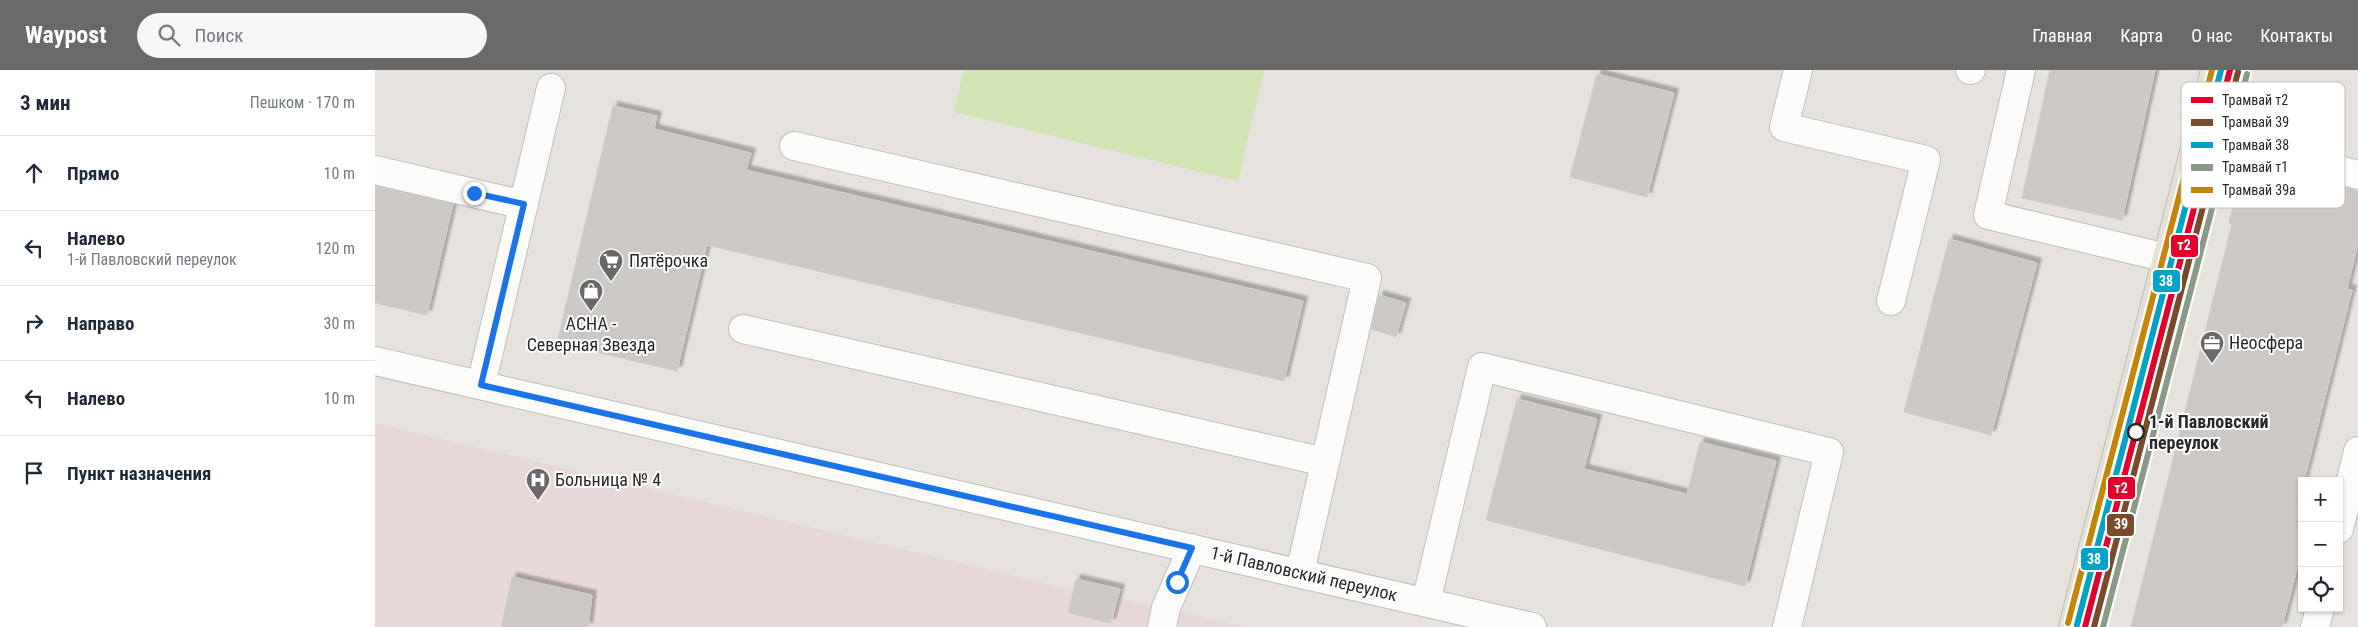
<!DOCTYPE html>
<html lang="ru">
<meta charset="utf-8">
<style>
body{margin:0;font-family:"Roboto Condensed",sans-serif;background:#f6f6f7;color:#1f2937}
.controls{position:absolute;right:15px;bottom:15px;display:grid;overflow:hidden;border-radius:0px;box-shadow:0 1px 4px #0004}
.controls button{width:45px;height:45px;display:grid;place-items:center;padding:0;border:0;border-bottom:1px solid #e0e1e3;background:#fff;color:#1f2937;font:25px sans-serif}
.stop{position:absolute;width:15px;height:15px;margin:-11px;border:4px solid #1a73e8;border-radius:50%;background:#fff}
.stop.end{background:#1a73e8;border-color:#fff;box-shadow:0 1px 5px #0008}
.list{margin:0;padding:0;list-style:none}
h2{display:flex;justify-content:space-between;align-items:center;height:65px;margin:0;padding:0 20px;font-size:21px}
h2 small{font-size:16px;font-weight:400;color:#747a83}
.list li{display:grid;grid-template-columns:32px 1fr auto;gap:15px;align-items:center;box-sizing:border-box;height:75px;padding:0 20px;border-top:1px solid #e0e1e3}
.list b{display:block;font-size:19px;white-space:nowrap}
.list p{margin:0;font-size:16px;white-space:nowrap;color:#747a83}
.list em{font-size:16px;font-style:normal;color:#747a83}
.icon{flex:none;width:28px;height:28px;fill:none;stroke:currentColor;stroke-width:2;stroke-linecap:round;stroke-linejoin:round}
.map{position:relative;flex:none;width:1983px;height:557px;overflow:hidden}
header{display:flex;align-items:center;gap:30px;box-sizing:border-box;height:70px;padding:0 25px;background:#6a6968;color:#fff}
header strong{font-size:24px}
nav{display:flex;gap:28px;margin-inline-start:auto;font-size:18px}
.search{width:350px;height:45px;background:#f6f6f7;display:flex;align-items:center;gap:12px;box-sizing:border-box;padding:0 18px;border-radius:28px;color:#747a83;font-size:19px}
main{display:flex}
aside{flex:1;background:#fff}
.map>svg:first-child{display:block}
</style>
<header>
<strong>Waypost</strong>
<div class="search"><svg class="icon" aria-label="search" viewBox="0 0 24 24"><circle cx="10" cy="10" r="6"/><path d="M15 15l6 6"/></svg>Поиск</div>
<nav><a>Главная</a><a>Карта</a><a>О нас</a><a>Контакты</a></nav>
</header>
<main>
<aside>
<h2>3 мин<small>Пешком · 170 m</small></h2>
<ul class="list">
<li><svg class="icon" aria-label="ahead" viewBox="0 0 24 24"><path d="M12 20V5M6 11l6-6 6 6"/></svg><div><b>Прямо</b></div><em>10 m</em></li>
<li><svg class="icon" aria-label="left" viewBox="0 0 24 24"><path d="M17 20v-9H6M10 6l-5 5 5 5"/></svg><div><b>Налево</b><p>1-й Павловский переулок</p></div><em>120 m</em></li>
<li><svg class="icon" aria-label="right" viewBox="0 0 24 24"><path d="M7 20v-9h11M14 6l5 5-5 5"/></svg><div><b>Направо</b></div><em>30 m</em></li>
<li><svg class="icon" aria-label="left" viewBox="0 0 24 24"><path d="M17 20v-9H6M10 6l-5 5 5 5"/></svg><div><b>Налево</b></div><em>10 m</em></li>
<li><svg class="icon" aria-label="arrive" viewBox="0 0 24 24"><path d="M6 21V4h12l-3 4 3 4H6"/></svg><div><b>Пункт назначения</b></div></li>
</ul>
</aside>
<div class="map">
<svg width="1983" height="557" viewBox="0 0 1983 557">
<defs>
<filter id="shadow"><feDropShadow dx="4.5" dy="-4.5" stdDeviation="1" flood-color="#0004"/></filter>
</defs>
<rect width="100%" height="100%" fill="#e6e2de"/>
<!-- medical -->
<path fill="#e8d8d7" d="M0,353L698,520L702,509L744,519L743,528L871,557H0Z"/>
<!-- pitch -->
<path fill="#d3e4b5" d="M589,0H889L863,111L579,42Z"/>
<!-- building -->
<g fill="#cbc8c5" stroke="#d1ceca" filter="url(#shadow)">
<path d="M1675,0H1780L1747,150L1647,128Z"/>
<path d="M1222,4L1299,23L1272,127L1195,107Z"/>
<path d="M238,36L282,46L279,59L376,83L371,100L928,231L909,311L332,175L302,301L182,273Z"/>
<path d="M1869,91L1983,120V173L1972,219L1977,220L1929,411H1927V479L1907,557H1756L1857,154L1854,153Z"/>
<path d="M0,116L78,134L52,245L0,233Z"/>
<path d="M1574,169L1662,193L1616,365L1529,342Z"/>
<path d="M1004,225L1031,233L1021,267L996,259Z"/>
<path d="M1142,329L1222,349L1209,399L1312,424L1325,372L1401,391L1370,516L1111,450Z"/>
<path d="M137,507L217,525L213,557H126Z"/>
<path d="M701,509L745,519L736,553L693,543Z"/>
</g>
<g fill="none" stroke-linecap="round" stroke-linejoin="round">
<defs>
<g id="minor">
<path d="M1423,0L1409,57L1551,90L1516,231"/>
<path d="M1595,0H1596"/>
<path d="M1646,0L1613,145L1792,188"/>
<path d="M1823,65L1865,74L1983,105"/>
<path d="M419,76L992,208L925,503"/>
<path d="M0,100L149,135"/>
<path d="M368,259L950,392"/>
<path d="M0,291L1157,557"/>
<path d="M106,315L176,18"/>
<path d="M1964,459L1983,381"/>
<path d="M1051,532L1107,297L1454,382L1412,557"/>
<path d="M787,557L791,538L817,478"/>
<path d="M1940,557L1945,538"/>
</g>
<path id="major" d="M1698,557L1840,0"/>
</defs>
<!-- minor casing -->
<use href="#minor" stroke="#c0bfbf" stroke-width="30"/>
<!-- major casing -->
<use href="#major" stroke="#bfbdbc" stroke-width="30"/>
<!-- minor -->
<use href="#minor" stroke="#fbfbfa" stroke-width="28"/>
<!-- major -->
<use href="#major" stroke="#e5e0d3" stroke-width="28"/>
<defs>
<path id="tram-1" d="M1710,557L1855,0"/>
<path id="tram-2" d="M1719,557L1863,2"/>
<path id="tram-3" d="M1702,555L1846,0"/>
<path id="tram-4" d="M1728,557L1872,4"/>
<path id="tram-5" d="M1693,553L1837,0"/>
</defs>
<!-- tram-1 casing -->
<use href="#tram-1" stroke="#fff" stroke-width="10"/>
<!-- tram-2 casing -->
<use href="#tram-2" stroke="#fff" stroke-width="10"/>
<!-- tram-3 casing -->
<use href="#tram-3" stroke="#fff" stroke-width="10"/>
<!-- tram-4 casing -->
<use href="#tram-4" stroke="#fff" stroke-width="10"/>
<!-- tram-5 casing -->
<use href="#tram-5" stroke="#fff" stroke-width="10"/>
<!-- tram-1 -->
<use href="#tram-1" stroke="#e4002b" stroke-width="6"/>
<!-- tram-2 -->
<use href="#tram-2" stroke="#7a4b2a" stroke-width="6"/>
<!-- tram-3 -->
<use href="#tram-3" stroke="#02a3c6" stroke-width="6"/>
<!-- tram-4 -->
<use href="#tram-4" stroke="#899a88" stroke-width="6"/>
<!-- tram-5 -->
<use href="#tram-5" stroke="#c3860a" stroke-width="6"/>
</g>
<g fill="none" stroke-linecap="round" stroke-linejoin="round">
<!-- route -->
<path stroke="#1a73e8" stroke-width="6" d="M99,123L149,134L106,315L817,478L802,512"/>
</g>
<!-- icons -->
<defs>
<symbol id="supermarket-pin" viewBox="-11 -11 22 30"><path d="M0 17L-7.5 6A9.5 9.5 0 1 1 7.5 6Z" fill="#6a6968" stroke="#fff"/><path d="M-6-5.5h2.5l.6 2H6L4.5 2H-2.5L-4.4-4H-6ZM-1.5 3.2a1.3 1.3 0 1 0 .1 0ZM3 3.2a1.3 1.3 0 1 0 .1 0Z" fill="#fff"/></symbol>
<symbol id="shop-pin" viewBox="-11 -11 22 30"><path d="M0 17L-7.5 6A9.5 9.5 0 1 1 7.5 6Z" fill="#6a6968" stroke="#fff"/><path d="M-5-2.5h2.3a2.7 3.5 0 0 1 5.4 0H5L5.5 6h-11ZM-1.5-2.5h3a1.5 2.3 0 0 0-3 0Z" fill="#fff"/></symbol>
<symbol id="office-pin" viewBox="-11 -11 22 30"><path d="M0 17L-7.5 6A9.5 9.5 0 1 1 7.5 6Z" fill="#6a6968" stroke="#fff"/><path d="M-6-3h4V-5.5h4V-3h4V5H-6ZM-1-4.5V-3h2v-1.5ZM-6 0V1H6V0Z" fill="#fff"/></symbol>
<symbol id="hospital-pin" viewBox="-11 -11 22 30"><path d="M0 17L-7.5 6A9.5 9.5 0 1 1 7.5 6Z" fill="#6a6968" stroke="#fff"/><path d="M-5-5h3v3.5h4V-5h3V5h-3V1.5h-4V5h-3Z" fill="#fff"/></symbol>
</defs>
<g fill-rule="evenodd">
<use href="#supermarket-pin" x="222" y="177" width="28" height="38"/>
<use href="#shop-pin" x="202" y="207" width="28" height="38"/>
<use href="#office-pin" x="1823" y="259" width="28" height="38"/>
<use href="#hospital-pin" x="149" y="396" width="28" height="38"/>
</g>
<!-- markers -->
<circle fill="#fff" stroke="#282828" stroke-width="2.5" cx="1761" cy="362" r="8"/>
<g text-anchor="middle" stroke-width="4" stroke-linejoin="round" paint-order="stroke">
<!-- poi labels -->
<g font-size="18" fill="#282828" stroke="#fff" text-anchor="start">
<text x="254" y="197">Пятёрочка</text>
<text x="216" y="260" text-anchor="middle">АСНА -<tspan x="216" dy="21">Северная Звезда</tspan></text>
<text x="1854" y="279">Неосфера</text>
<text x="180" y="416">Больница № 4</text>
</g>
<!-- stop labels -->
<g font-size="18" font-weight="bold" fill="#282828" stroke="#fff" text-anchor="start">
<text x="1774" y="358">1-й Павловский<tspan x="1774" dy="21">переулок</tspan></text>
</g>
<!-- street labels -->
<g font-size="18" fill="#282828" stroke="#fff">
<text transform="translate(929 504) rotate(13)" y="6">1-й Павловский переулок</text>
</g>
</g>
<!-- legend -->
<rect x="1806" y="12" width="164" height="126" rx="8" fill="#fff" stroke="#bebebe" stroke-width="1"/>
<rect x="1816" y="27" width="22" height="6" fill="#e4002b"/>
<rect x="1816" y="49" width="22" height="7" fill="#7a4b2a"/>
<rect x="1816" y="72" width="22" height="6" fill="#02a3c6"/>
<rect x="1816" y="94" width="22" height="7" fill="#899a88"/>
<rect x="1816" y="117" width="22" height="6" fill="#c3860a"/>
<g font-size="14" fill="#282828">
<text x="1847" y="35">Трамвай т2</text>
<text x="1847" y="57">Трамвай 39</text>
<text x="1847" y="80">Трамвай 38</text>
<text x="1847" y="102">Трамвай т1</text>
<text x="1847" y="125">Трамвай 39а</text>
</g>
<g stroke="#fff" stroke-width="2">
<rect x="1795" y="164" width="29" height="24" rx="5" fill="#e4002b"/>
<rect x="1777" y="199" width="29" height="24" rx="5" fill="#02a3c6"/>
<rect x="1732" y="406" width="29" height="24" rx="5" fill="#e4002b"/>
<rect x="1731" y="443" width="29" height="24" rx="5" fill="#7a4b2a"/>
<rect x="1705" y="477" width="29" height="24" rx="5" fill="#02a3c6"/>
</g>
<g font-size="14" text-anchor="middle" font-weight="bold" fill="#fff">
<text x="1809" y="180">т2</text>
<text x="1791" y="216">38</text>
<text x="1746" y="423">т2</text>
<text x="1746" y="459">39</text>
<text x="1719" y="494">38</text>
</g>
</svg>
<div class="controls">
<button>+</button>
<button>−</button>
<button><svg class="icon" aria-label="locate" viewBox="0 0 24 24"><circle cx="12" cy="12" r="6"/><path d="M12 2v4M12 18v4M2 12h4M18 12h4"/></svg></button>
</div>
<div class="stop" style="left:802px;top:512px"></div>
<div class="stop end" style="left:99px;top:123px"></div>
</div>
</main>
